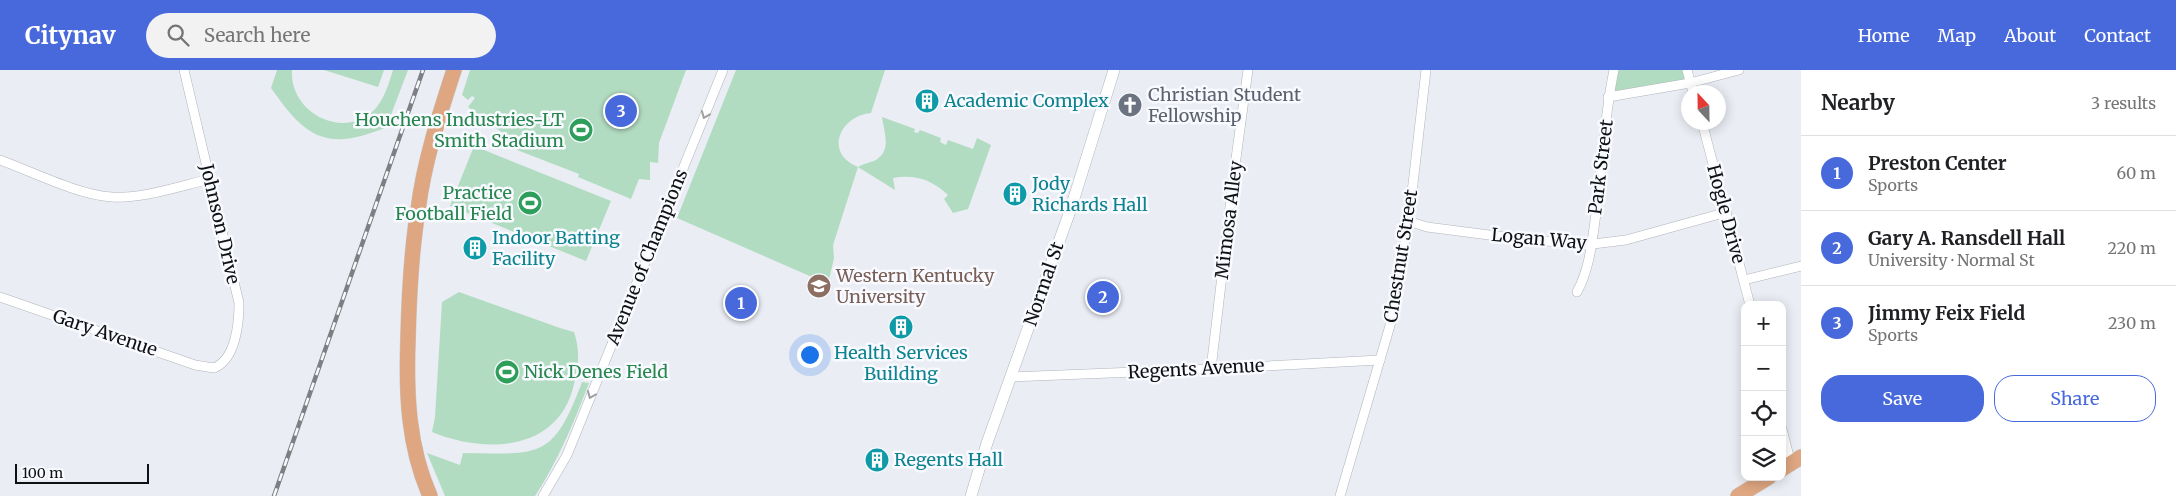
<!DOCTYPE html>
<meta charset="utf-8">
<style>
body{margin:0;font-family:Merriweather,serif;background:#f2f2f2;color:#202124}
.controls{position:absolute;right:15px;bottom:15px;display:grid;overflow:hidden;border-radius:10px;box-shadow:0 2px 12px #0003}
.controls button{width:45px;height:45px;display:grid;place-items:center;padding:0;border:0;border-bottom:1px solid #e0e0e0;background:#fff;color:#202124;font:25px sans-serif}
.compass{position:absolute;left:1681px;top:15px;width:45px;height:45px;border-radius:50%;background:#fff;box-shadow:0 2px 12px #0003;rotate:338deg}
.scale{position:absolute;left:15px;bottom:12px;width:134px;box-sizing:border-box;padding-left:5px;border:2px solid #0f1012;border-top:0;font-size:14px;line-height:18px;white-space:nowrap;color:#0f1012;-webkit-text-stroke:4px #f8faff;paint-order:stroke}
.you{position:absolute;left:809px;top:284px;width:18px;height:18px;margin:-12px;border:4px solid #fff;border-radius:50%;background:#1a73e8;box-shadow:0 0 0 8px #1a73e833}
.badge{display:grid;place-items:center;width:32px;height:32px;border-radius:50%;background:#4869dc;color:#fff;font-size:16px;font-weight:700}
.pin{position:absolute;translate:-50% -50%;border:2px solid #fff;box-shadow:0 1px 5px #0006}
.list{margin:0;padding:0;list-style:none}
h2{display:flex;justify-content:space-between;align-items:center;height:65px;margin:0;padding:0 20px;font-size:21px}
h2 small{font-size:16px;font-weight:400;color:#757577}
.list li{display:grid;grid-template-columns:32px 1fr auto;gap:15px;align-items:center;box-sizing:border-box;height:75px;padding:0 20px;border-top:1px solid #e0e0e0}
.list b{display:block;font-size:19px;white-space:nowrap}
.list p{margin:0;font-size:16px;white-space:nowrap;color:#757577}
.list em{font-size:16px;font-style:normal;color:#757577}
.actions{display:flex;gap:10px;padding:15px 20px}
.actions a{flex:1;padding:11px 0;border:1px solid #4869dc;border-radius:20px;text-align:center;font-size:18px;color:#4869dc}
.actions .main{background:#4869dc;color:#fff}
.icon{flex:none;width:28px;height:28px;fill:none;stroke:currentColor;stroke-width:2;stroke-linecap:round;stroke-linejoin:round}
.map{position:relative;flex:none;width:1801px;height:426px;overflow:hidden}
header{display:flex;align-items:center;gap:30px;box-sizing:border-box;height:70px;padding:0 25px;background:#4869dc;color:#fff}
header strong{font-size:24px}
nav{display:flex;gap:28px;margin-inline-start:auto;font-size:18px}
.search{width:350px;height:45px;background:#f2f2f2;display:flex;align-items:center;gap:12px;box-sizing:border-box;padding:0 18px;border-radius:28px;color:#757577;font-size:19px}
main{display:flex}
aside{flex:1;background:#fff}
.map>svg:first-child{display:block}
</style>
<header>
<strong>Citynav</strong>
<div class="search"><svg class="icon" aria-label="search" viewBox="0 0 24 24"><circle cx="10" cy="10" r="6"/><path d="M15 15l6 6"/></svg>Search here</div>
<nav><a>Home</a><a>Map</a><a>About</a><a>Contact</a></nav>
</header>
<main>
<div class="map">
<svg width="1801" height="426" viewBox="0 0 1801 426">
<rect width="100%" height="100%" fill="#eaedf4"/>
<!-- green -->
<g fill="#b2dcc1">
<path d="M277,0H292C289,43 345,72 376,38C385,27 389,13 393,0H408L386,58C373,62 358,68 344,69C308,72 290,44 271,18Z"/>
<path d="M324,0H384L378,17Z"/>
<path d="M470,0H686L659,73L658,93L650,92V110L639,109L631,129L578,107L579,104L504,75L508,67L468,37L475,28L472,26L468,30L462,25Z"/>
<path d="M736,0H885L871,43C839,46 824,84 858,97C864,93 870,93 876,90C892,80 884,62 882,47L915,59L914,62L918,63L920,60L941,68L940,72L946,75L948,70L973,79L977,68L991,75L968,139L953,143L944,129L948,125C932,110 915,104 893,108L895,120L858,97L833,175L834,188L828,214L677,148Z"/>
<path d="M1615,0H1683L1686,9L1618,23L1613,18Z"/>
<path d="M474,76L611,131L586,191L450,136Z"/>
<path d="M459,222L560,258L574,262C580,280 579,296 574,314C559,382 485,384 432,362L435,347L442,232Z"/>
<path d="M582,312L589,313C574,352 558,391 535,426H445L427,383L460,395L463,383C540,384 553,390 582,312Z"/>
</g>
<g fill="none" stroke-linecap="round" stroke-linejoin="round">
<defs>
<g id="minor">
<path d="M1687,0L1693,22"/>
<path d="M1608,27L1690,13L1739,0"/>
<path d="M1702,52L1750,235"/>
<path d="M0,90C33,102 78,125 112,127C142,129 180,116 210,109"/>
<path d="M1408,151L1427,157L1489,165L1585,175L1626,170L1727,142"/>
<path d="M1744,210L1801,196"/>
<path d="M1577,222C1590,198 1592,171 1596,144C1602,96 1604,47 1614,0"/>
<path d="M0,227L195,295L214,298C236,289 239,253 239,233L184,0"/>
<path d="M1211,299L1234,103L1248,0"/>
<path d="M1011,307L1211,299L1380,290"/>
<path d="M1782,359L1791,394"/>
<path d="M543,426L567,385L723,0"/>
<path d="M1340,426L1396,235L1413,114L1426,0"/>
</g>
<path id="tertiary" d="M971,426L987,373L1070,141L1114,0"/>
<g id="primary">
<path d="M1782,399L1801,387"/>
<path d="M430,426C408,376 406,324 408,269C409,226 411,183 418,140C424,92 439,46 454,0"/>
<path d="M1738,426L1769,407"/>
</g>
</defs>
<!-- minor casing -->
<use href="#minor" stroke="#b0b4bb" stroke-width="10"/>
<!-- tertiary casing -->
<use href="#tertiary" stroke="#b0b4bb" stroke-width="12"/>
<!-- primary casing -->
<use href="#primary" stroke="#cacacb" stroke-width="16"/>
<!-- minor -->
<use href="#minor" stroke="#fff" stroke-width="9"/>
<!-- tertiary -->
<use href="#tertiary" stroke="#fff" stroke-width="11"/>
<!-- primary -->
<use href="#primary" stroke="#dea681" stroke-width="15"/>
<defs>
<path id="rail" d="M274,426L423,0"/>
</defs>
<!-- rail casing -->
<use href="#rail" stroke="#7d7f83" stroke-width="4.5"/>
<!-- rail -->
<use href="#rail" stroke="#f8faff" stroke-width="2.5" stroke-dasharray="8" stroke-linecap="butt"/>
</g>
<!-- one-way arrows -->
<defs><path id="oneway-chevron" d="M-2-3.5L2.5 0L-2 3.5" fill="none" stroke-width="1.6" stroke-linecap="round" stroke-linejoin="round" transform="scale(1.25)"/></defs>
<g stroke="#9f9fa0">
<use href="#oneway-chevron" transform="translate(705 45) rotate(112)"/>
<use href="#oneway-chevron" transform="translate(591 325) rotate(112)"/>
</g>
<!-- icons -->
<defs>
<symbol id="building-disc" viewBox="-11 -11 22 22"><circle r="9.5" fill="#0f9aa8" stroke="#f8faff"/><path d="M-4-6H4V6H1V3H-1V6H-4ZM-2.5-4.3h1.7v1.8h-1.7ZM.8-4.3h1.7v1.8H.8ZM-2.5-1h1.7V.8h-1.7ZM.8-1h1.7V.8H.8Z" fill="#fff"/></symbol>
<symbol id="church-disc" viewBox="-11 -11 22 22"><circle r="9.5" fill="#6b7280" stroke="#f8faff"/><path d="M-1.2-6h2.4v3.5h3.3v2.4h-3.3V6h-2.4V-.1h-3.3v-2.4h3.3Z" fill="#fff"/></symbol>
<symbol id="stadium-disc" viewBox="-11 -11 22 22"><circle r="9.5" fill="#2e9e5b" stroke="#f8faff"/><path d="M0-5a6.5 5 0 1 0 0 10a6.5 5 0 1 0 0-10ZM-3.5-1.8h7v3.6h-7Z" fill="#fff"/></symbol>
<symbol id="university-disc" viewBox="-11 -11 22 22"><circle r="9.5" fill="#8d6e63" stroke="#f8faff"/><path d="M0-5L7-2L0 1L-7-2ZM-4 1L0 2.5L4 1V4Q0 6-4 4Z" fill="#fff"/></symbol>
</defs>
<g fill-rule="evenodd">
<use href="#building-disc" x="913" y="17" width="28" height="28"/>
<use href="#church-disc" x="1116" y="21" width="28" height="28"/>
<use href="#stadium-disc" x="567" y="46" width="28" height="28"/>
<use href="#building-disc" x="1001" y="110" width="28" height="28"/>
<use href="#stadium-disc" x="516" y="119" width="28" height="28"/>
<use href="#building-disc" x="461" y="164" width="28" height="28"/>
<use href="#university-disc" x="805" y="202" width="28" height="28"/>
<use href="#building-disc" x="887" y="243" width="28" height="28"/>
<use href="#stadium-disc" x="493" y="288" width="28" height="28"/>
<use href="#building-disc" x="863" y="376" width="28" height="28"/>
</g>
<g text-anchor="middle" stroke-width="5" stroke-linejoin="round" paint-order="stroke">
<!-- worship labels -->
<g font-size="18" fill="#5b616d" stroke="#f8faff" text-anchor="start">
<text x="1148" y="31">Christian Student<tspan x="1148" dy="21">Fellowship</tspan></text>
</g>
<!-- culture labels -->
<g font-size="18" fill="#0d838f" stroke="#f8faff" text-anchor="start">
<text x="944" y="37">Academic Complex</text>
<text x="1032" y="120">Jody<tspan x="1032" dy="21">Richards Hall</tspan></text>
<text x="492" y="174">Indoor Batting<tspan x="492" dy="21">Facility</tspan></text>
<text x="901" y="289" text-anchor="middle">Health Services<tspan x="901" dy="21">Building</tspan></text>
<text x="894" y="396">Regents Hall</text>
</g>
<!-- leisure labels -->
<g font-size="18" fill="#27864d" stroke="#f8faff" text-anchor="end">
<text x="564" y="56">Houchens Industries-LT<tspan x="564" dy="21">Smith Stadium</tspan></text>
<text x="512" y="129">Practice<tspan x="512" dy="21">Football Field</tspan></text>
<text x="524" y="308" text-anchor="start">Nick Denes Field</text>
</g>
<!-- street labels -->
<g font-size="18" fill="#0f1012" stroke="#f8faff">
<text transform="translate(1601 97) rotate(-83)" y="6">Park Street</text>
<text transform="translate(1726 144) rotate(75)" y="6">Hogle Drive</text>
<text transform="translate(1229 150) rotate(-83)" y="6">Mimosa Alley</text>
<text transform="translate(220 154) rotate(77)" y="6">Johnson Drive</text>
<text transform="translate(1539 169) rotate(5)" y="6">Logan Way</text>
<text transform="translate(1401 186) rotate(-81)" y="6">Chestnut Street</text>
<text transform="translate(647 187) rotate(-68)" y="6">Avenue of Champions</text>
<text transform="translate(1044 214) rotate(-71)" y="6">Normal St</text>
<text transform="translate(105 263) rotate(19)" y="6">Gary Avenue</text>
<text transform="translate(1196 299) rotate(-3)" y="6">Regents Avenue</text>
</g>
<!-- education labels -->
<g font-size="18" fill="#785e54" stroke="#f8faff" text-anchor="start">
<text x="836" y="212">Western Kentucky<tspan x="836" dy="21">University</tspan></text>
</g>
</g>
</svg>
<div class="controls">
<button>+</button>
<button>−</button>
<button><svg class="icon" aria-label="locate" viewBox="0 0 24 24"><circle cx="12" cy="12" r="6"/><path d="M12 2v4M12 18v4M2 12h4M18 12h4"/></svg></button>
<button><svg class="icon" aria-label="layers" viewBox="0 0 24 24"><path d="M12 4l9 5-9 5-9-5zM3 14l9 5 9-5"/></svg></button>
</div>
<svg class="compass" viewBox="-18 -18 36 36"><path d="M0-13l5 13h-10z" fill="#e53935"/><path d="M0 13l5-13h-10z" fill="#757577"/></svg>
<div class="scale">100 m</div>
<div class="you"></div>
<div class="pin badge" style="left:741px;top:233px">1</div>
<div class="pin badge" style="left:1103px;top:227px">2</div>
<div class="pin badge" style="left:621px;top:41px">3</div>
</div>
<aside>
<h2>Nearby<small>3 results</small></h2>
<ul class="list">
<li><span class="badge">1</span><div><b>Preston Center</b><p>Sports</p></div><em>60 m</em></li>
<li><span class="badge">2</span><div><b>Gary A. Ransdell Hall</b><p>University · Normal St</p></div><em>220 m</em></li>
<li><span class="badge">3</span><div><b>Jimmy Feix Field</b><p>Sports</p></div><em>230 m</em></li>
</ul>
<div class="actions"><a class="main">Save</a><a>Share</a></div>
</aside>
</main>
